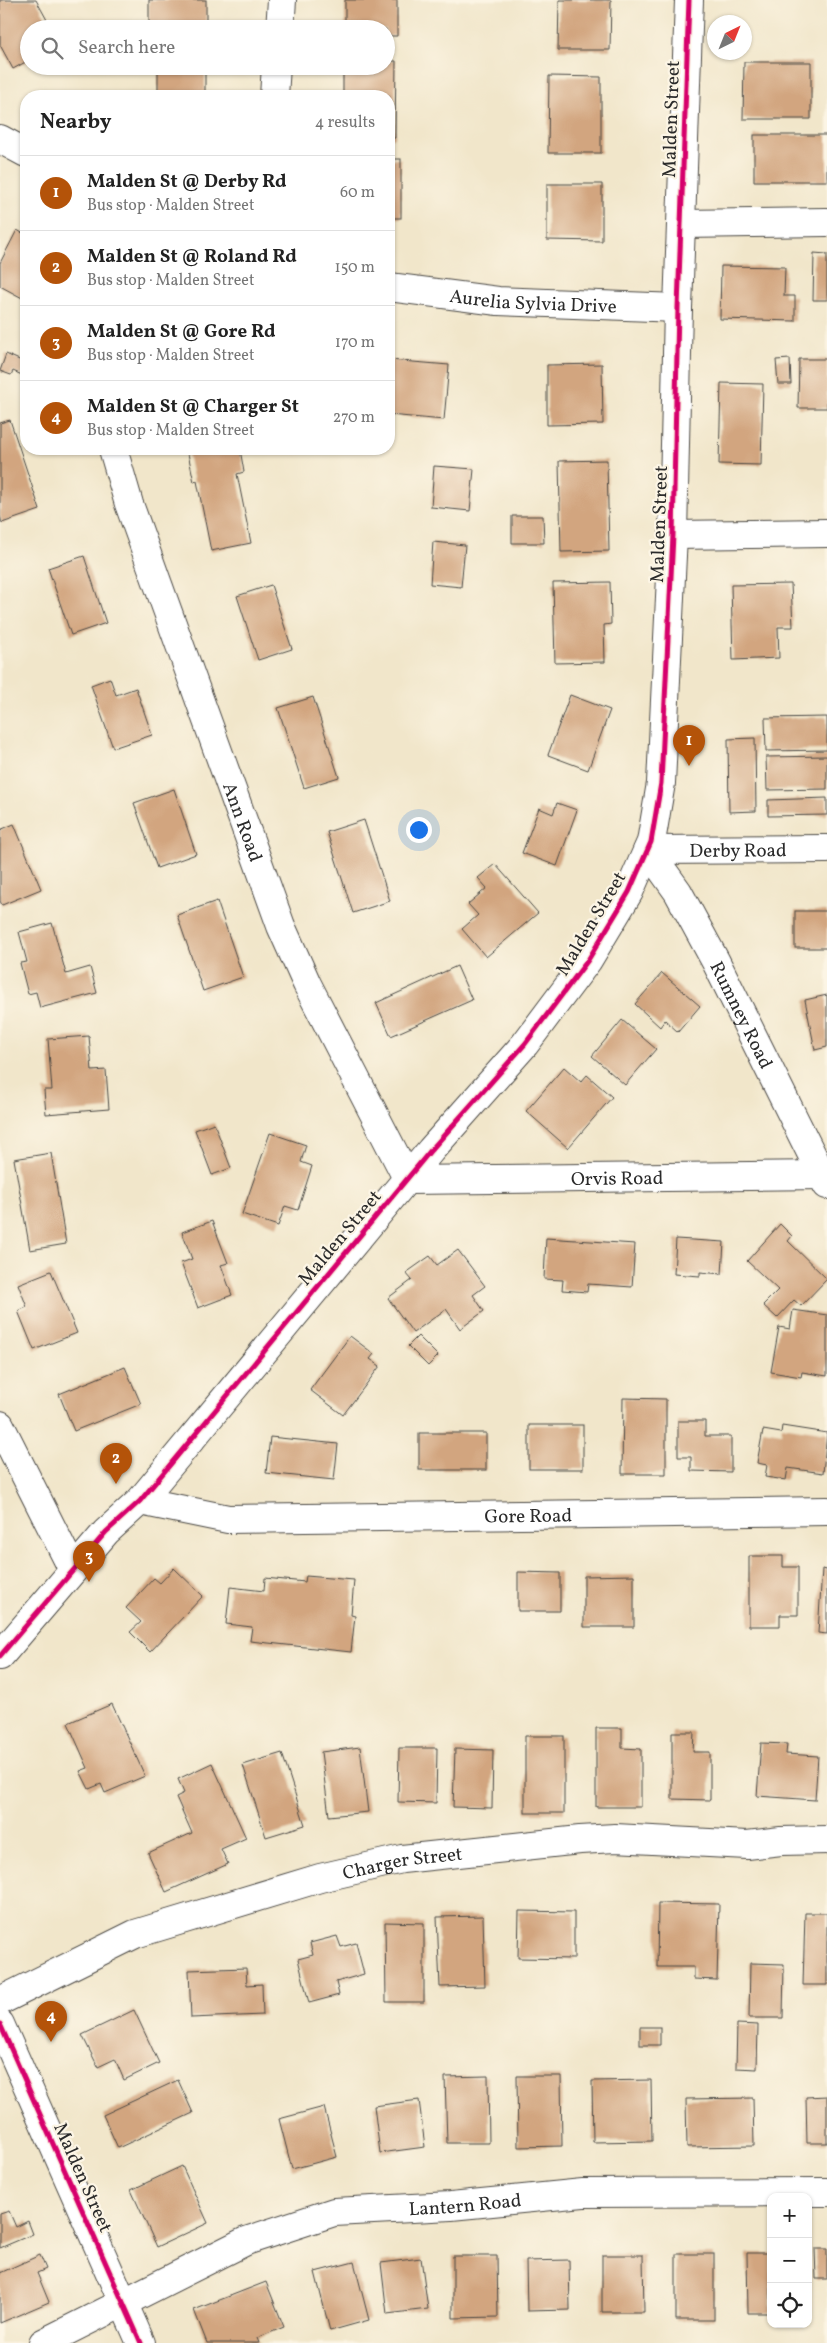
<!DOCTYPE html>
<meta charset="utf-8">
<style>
body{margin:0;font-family:Vollkorn,serif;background:#f6f6f6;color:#222}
.controls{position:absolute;right:15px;bottom:15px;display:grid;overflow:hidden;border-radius:10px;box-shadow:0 1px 4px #0004}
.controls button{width:45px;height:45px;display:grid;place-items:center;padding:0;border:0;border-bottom:1px solid #e0e0e0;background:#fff;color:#222;font:25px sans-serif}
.compass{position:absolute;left:707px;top:15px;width:45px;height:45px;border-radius:50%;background:#fff;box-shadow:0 1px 4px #0004;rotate:43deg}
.you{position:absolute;left:418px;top:829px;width:18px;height:18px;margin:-12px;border:4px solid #fff;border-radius:50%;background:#1a73e8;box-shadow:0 0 0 8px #1a73e833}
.badge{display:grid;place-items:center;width:32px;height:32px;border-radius:50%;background:#b45309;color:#fff;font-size:16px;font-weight:700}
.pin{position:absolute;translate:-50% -41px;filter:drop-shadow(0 1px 2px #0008)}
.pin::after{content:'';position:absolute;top:26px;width:18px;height:15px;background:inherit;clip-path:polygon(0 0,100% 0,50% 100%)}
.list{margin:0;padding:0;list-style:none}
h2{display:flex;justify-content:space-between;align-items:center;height:65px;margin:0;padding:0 20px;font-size:21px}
h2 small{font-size:16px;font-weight:400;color:#767676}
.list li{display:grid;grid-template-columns:32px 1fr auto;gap:15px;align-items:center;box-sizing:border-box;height:75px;padding:0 20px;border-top:1px solid #e0e0e0}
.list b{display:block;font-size:19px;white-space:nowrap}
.list p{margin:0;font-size:16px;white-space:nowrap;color:#767676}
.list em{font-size:16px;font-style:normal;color:#767676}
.icon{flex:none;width:28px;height:28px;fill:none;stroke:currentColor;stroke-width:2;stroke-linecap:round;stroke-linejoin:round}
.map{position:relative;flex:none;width:827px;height:2343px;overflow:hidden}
.search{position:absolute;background:#fff;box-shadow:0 1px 4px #0004;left:20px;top:20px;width:375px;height:55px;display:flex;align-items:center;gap:12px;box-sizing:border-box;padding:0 18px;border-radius:28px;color:#767676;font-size:19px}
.panel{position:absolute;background:#fff;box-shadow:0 1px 4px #0004;left:20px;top:90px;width:375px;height:365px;border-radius:20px}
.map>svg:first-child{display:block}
</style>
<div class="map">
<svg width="827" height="2343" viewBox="0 0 827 2343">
<rect width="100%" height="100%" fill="#fcf5e5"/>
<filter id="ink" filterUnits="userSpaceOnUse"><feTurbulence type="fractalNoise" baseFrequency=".02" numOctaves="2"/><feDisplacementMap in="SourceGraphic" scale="10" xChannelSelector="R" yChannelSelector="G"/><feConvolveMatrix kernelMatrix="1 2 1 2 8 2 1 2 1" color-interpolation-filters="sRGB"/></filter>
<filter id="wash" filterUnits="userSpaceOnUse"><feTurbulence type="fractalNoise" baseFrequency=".0096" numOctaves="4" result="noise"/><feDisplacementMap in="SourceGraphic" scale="20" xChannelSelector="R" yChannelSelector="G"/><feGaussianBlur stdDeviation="1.12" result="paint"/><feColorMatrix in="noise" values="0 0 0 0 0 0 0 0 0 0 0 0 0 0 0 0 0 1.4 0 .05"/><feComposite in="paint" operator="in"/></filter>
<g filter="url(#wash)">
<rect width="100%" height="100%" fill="#f1e6ca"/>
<g id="blocks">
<!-- building -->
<g fill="#d2a57f">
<path d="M0,0H36L52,29H29V60L13,69L0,45Z"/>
<rect x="149" y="0" width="57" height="29"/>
<path d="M345,0H397V36H386V29H345Z"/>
<path d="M559,0H611L610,50H558Z"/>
<path d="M386,61H396L395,138H389V96H343V66H386Z"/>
<path d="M744,62H811V119H743Z"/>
<rect x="158" y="66" width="47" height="30"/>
<path d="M549,76L601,77V153H548Z"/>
<rect x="754" y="135" width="73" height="46"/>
<rect x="389" y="159" width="12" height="59"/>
<path d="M547,184H602V241L547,240Z"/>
<path d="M17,230L26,235V300L0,286V263Z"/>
<path d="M814,253L827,254V300H813Z"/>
<path d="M721,266L785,267L784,296H795V321L720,319Z"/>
<path d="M6,354L26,363L22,375L13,371L11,375L0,371Z"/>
<path d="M790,359L791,384H778L776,360Z"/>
<path d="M799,359H827V408H798Z"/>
<path d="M389,360L449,365L444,420L389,415Z"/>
<path d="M602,364L603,424L547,425V365Z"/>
<path d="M721,383L763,384L761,465L719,464Z"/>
<path d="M10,420L40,510L2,523L0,516V423Z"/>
<path d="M187,449H240L244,472L237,474L251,543L211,551L197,481L194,482Z"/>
<path d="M607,460L609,551L561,552L559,461Z"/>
<path d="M434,466L474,469L470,511L431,507Z"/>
<path d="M512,516H543L544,543H512Z"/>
<path d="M433,542L465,545L461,587L430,584Z"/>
<path d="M84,556L106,623L71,635L48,568Z"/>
<path d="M610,582L611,624L604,625L605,662L555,663L553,583Z"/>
<path d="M791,584L793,627H778L779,658L733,660L731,585Z"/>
<path d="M271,585L292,649L258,660L237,596Z"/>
<path d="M110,678L116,695L136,688L152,735L113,748L91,685Z"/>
<path d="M570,695L610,710L588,770L548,755Z"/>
<path d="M313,697L339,777L304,788L278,708Z"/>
<path d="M827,717V750L766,751L765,718Z"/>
<path d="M755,738L756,811L729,812L728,739Z"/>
<path d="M827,756V789L767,790L766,757Z"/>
<path d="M174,789L196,854L157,868L134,803Z"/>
<path d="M827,798V815L768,816V800Z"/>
<path d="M557,803L577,810L557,866L522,853L539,808L553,814Z"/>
<path d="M364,820L390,901L353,913L327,832Z"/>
<path d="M14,824L41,889L2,905L0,901V830Z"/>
<path d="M495,864L538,913L486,957L462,929L478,915L468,904L487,888L478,878Z"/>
<path d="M217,901L243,977L203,991L177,915Z"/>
<rect x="795" y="911" width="32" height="37"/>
<path d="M52,923L66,974L90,967L97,993L40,1008L36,992L28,994L20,963L27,962L19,932Z"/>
<path d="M457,966L472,1000L391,1036L376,1003Z"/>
<path d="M662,973L700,1006L678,1032L665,1020L660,1027L635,1004Z"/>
<path d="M827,995V1047L815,1050L805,1000Z"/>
<path d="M622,1020L656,1049L625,1085L592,1056Z"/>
<path d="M89,1036L92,1071L106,1070L109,1109L46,1114L44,1090H52L48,1039Z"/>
<path d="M564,1067L581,1082L587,1075L612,1097L568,1148L526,1111Z"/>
<path d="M214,1123L231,1168L212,1175L195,1130Z"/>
<path d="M270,1133L306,1145L301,1162L312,1166L298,1210L285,1206L278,1226L242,1214Z"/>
<path d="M51,1153L66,1244L30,1250L14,1159Z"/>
<path d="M212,1221L228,1263L221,1265L232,1295L198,1308L181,1263L192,1259L182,1232Z"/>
<path d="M780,1224L792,1236L788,1241L827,1279L801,1306L794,1300L777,1318L763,1305L778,1290L747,1261Z"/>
<path d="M546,1238L635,1244L632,1287L588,1284L587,1292L562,1290L563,1280L544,1279Z"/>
<path d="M676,1239L724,1242L722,1274L700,1272V1276L674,1274Z"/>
<path d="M458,1250L485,1286L473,1295L484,1311L460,1329L446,1309L413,1333L388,1298L412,1280L406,1273L430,1256L437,1265Z"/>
<path d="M51,1271L77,1333L34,1350L18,1311L27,1307L18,1284Z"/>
<path d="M793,1310L827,1315V1376L802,1372L801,1377L771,1372L779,1327L790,1329Z"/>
<path d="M350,1336L374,1354L370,1359L380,1366L343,1415L310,1390Z"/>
<path d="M418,1336L438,1356L428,1366L408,1346Z"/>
<path d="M125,1367L141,1404L74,1431L59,1394Z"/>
<path d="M623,1398L666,1399V1474H622Z"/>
<path d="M678,1421H705V1436H731V1472L691,1471V1457H678Z"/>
<rect x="529" y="1425" width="54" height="44"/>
<path d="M782,1426L827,1433L823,1473L788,1468L786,1480L765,1477L767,1465L757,1463L763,1430L781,1433Z"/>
<rect x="419" y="1433" width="67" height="37"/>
<path d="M270,1437L338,1444L334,1480L266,1473Z"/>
<path d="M749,1556H783V1567H798V1615H780V1626H749Z"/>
<path d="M174,1568L203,1596L150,1652L130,1632L141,1622L126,1608L154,1578L160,1583Z"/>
<path d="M822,1569L827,1570V1634L818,1633Z"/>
<path d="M518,1572L560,1573V1611H518Z"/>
<path d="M634,1575V1627H584V1576Z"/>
<path d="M306,1576L354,1580L351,1615L355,1616L351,1652L250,1641L252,1627L226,1624L230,1587L264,1591L265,1578L305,1582Z"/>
<path d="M112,1704L145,1776L105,1793L101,1784L89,1789L80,1771L88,1768L68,1723Z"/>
<path d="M596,1728H622V1748L641,1749V1807H596Z"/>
<path d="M672,1732H694L693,1752H710V1800L672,1799Z"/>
<rect x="525" y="1736" width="39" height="77"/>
<path d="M761,1743L787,1744L786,1754L818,1756L815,1800L757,1796Z"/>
<path d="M360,1747L368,1812L329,1816L321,1752Z"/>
<path d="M399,1748H437L436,1803L398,1802Z"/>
<path d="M455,1749L493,1750L492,1808L453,1807Z"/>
<path d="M282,1753L305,1825L266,1837L243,1765Z"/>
<path d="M212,1763L246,1838L221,1849L228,1864L166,1892L148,1853L192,1833L176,1797L184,1793L178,1779Z"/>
<path d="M658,1903L719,1904L717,1980L694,1979V1967H657Z"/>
<path d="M519,1911L574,1912V1959L518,1958Z"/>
<path d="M805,1913H827V1985H803Z"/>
<path d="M483,1916L485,1986L440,1987L437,1917Z"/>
<path d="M385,1922L424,1923V2002H386Z"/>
<path d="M337,1936L341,1947L356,1943L364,1974L336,1982L339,1995L309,2003L298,1959L313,1955L310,1943Z"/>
<path d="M750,1963L784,1964L783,2018H749Z"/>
<path d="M246,1968L247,1985L262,1984L263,2015L191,2018L189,1970Z"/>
<path d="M134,2010L159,2063L124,2080L115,2059L98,2067L82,2035Z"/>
<path d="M737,2024L758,2025L757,2069L736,2068Z"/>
<rect x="640" y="2027" width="20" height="18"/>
<path d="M488,2076L489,2143H447L445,2077Z"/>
<path d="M517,2076H561L562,2146L518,2147Z"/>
<path d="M178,2080L193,2113L118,2148L103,2115Z"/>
<path d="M651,2080L652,2141L593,2142L592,2081Z"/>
<path d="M827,2096V2143H807L806,2097Z"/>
<path d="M753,2098L754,2146L687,2147L686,2099Z"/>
<path d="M419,2100L425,2147L380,2153L374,2106Z"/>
<path d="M324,2107L337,2157L292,2169L279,2119Z"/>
<path d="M182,2166L208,2223L157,2247L131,2190Z"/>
<path d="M9,2211L16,2227L28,2221L33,2234L0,2248V2214Z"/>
<path d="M815,2249H827V2279H816Z"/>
<path d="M747,2253H771V2313H748Z"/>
<rect x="676" y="2254" width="38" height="66"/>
<path d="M40,2255L46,2269L37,2273L49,2302L0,2323V2273Z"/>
<path d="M602,2255H643L644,2312H602Z"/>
<path d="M453,2256H497L498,2317L453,2318Z"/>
<path d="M421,2258L428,2309L387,2314L381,2263Z"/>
<path d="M569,2260L570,2310L527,2311L526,2261Z"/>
<path d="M354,2262L369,2320L330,2331L315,2272Z"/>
<path d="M266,2282L284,2327L257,2338L259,2343H207L194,2310Z"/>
</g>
</g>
</g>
<g filter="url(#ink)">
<use href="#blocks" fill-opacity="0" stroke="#494743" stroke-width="1"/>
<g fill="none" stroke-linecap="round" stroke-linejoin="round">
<defs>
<g id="minor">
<path d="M280,29L282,0"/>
<path d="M274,96L276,66"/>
<path d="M0,139L26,153"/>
<path d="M682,224L827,222"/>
<path id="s1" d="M389,287L498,301L678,308"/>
<path id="s2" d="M113,449L129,504L281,926L307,984L408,1180L827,1175"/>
<path d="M673,535L827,533"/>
<path id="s3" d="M648,850L678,892L716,962L827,1185"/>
<path id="s4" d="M648,850L827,849"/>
<path d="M0,1425L73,1570"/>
<path id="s5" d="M140,1501L228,1519L827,1511"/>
<path d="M0,1656L106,1532L140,1501L431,1150L525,1044L588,960L629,892L651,842L661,783L673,535L678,308L689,0"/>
<path id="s6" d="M0,2001L135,1934L320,1878L402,1859L580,1840L615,1838L747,1845L781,1841L827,1840"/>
<path d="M0,2024L141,2343"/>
<path id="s7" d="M43,2343L246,2241L334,2212L451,2206L583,2193L827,2192"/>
</g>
</defs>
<!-- minor casing -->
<use href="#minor" stroke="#494743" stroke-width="30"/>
<!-- minor -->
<use href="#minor" stroke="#fff" stroke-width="28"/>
<defs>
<g id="cycleway">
<path d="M0,1656L106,1532L140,1501L431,1150L525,1044L588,960L629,892L651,842L661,783L673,535L678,308L689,0"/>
<path d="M0,2024L141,2343"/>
</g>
</defs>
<!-- cycleway casing -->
<use href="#cycleway" stroke="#fcf5e5" stroke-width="8"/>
<!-- cycleway -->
<use href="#cycleway" stroke="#d6006c" stroke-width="5"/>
</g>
</g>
<g text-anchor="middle" stroke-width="4.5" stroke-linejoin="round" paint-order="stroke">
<!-- street labels -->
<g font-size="19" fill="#2b2b2b" stroke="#fcf5e5">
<text transform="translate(670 119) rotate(-88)" y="7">Malden Street</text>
<text dy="7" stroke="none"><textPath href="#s1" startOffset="145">Aurelia Sylvia Drive</textPath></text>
<text transform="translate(658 524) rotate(-88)" y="7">Malden Street</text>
<text dy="7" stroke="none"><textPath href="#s2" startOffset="395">Ann Road</textPath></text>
<text dy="7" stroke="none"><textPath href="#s4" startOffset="90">Derby Road</textPath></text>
<text transform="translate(590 923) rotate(-59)" y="7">Malden Street</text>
<text dy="7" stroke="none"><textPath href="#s3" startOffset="190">Rumney Road</textPath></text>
<text dy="7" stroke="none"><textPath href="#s2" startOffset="999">Orvis Road</textPath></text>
<text transform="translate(339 1237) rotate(-50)" y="7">Malden Street</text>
<text dy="7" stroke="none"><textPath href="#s5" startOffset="390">Gore Road</textPath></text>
<text dy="7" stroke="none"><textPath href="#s6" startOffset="428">Charger Street</textPath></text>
<text transform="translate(84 2177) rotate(66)" y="7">Malden Street</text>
<text dy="7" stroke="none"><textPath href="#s7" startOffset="451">Lantern Road</textPath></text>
</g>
</g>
</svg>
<div class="controls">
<button>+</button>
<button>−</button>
<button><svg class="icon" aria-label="locate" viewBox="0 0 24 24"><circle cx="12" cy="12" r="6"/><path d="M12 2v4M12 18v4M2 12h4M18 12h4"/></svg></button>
</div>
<svg class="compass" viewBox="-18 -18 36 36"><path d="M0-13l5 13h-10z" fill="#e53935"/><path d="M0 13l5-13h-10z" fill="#767676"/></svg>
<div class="you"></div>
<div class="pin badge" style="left:689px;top:766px">1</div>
<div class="pin badge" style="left:116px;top:1484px">2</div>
<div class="pin badge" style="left:89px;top:1582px">3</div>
<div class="pin badge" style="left:51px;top:2042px">4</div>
<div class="search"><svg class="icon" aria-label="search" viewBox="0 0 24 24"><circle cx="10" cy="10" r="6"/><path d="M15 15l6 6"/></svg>Search here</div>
<section class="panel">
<h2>Nearby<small>4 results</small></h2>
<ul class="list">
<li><span class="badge">1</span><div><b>Malden St @ Derby Rd</b><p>Bus stop · Malden Street</p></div><em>60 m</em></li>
<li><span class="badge">2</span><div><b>Malden St @ Roland Rd</b><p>Bus stop · Malden Street</p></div><em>150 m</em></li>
<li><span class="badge">3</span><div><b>Malden St @ Gore Rd</b><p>Bus stop · Malden Street</p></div><em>170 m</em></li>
<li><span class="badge">4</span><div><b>Malden St @ Charger St</b><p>Bus stop · Malden Street</p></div><em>270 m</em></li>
</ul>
</section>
</div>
